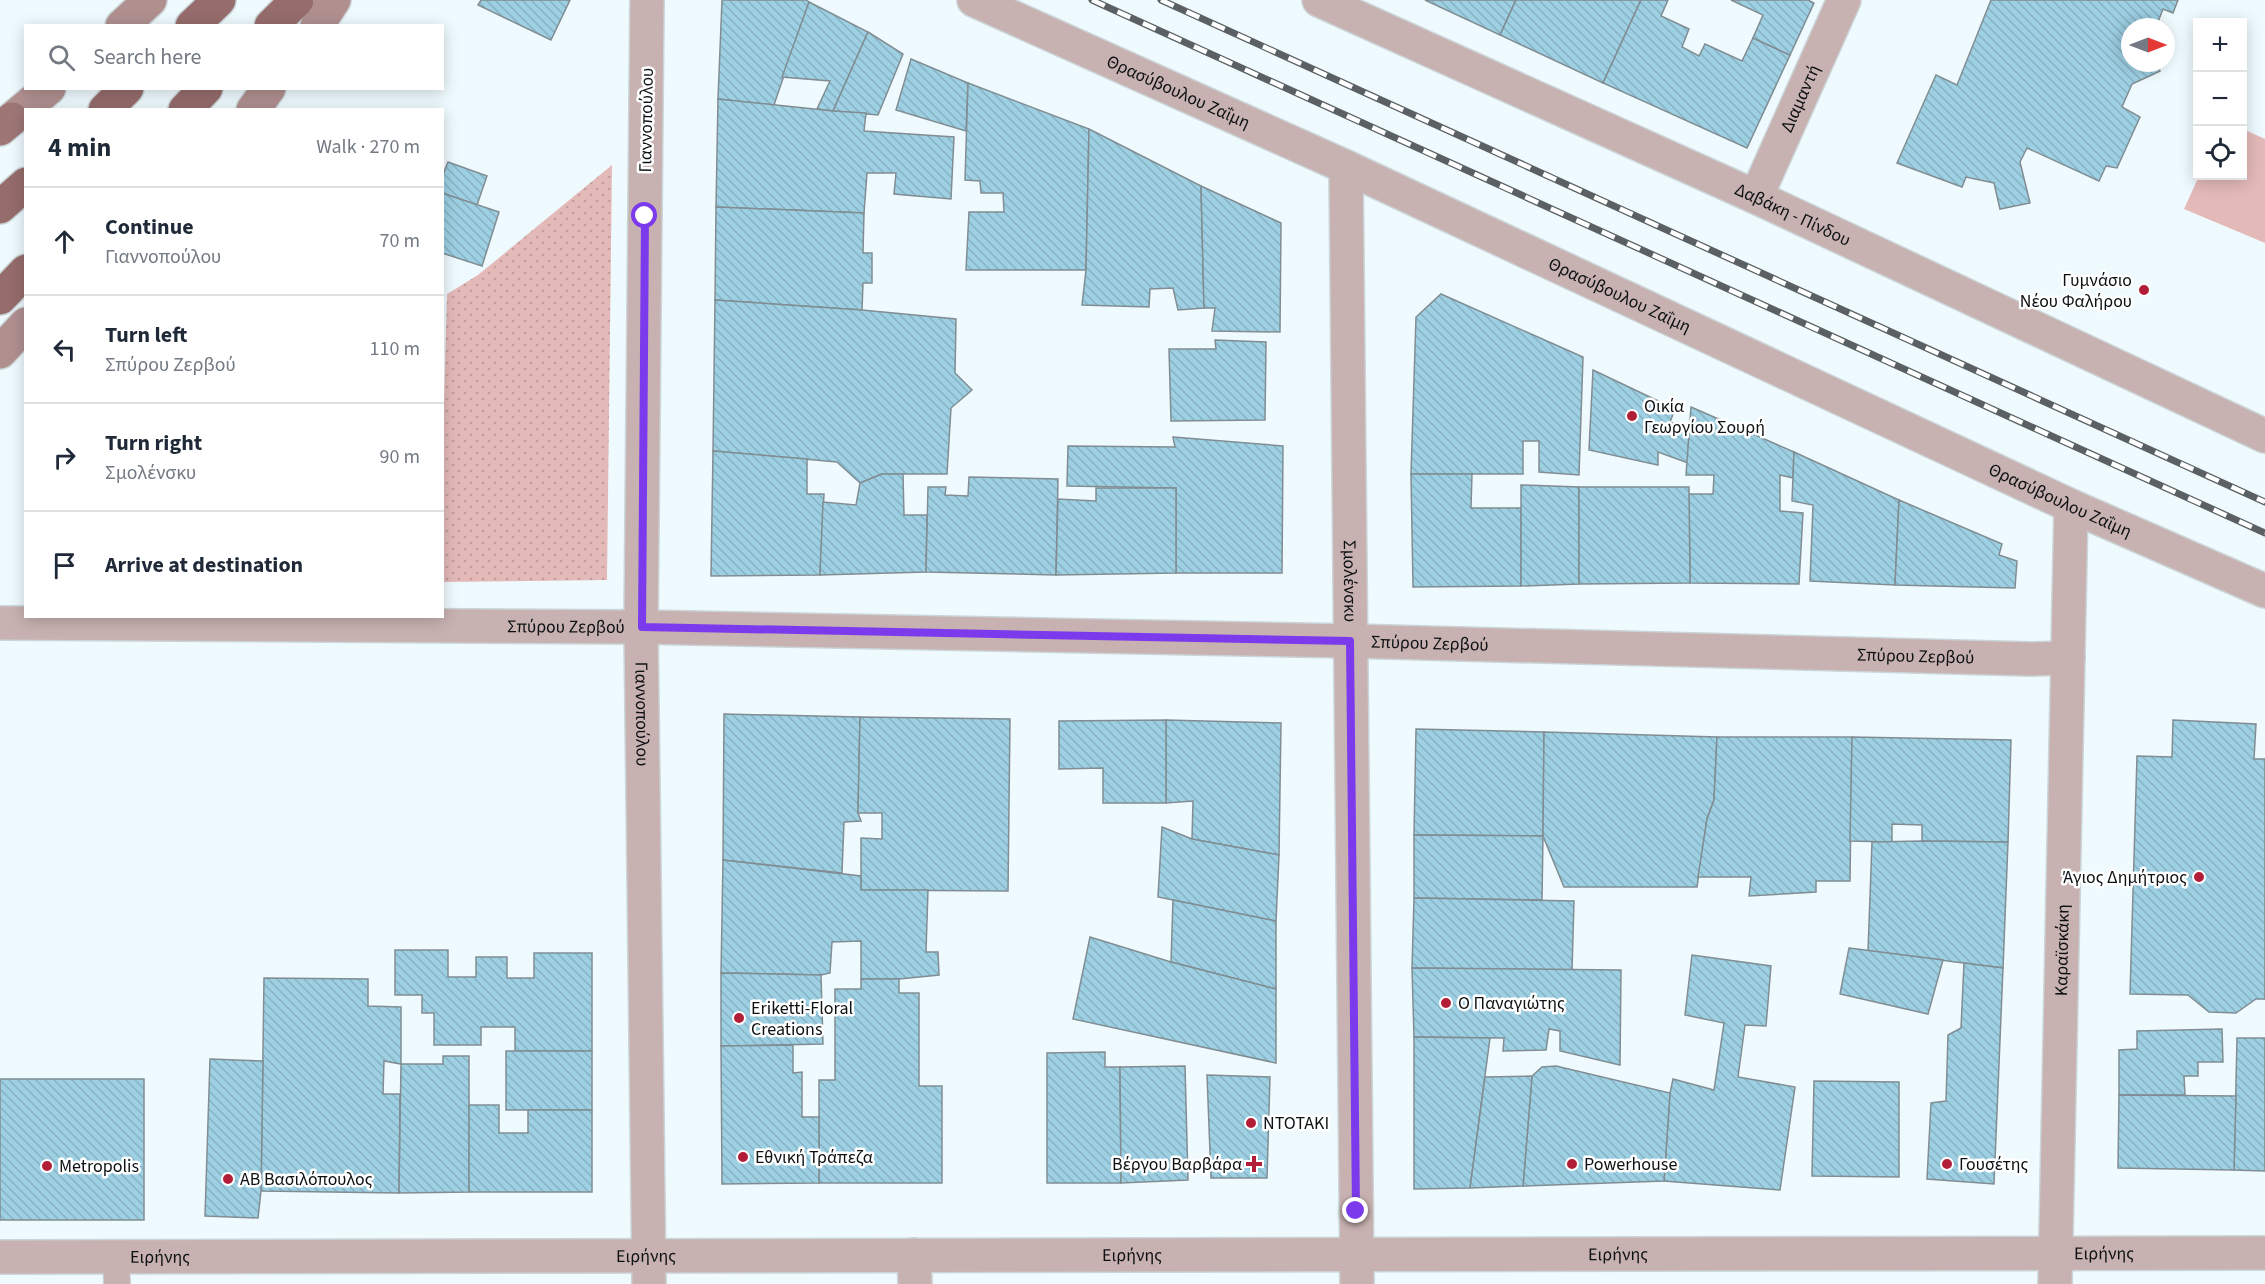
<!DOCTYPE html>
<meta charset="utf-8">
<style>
body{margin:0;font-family:"Source Sans 3",sans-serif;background:#f6f6f7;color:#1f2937}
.controls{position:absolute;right:18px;top:18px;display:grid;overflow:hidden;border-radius:0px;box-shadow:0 3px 15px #0003}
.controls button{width:54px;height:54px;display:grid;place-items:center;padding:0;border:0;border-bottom:2px solid #e0e1e3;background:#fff;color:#1f2937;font:30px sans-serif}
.compass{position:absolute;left:2121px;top:18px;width:54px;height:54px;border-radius:50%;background:#fff;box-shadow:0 3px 15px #0003;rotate:90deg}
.stop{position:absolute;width:18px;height:18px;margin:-14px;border:4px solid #7c3aed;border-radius:50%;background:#fff}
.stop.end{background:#7c3aed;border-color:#fff;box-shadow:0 2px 6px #0008}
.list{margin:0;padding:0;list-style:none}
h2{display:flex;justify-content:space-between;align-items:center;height:78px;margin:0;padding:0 24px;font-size:26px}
h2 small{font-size:20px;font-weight:400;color:#747a83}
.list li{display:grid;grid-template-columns:39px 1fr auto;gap:18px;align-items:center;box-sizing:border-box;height:108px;padding:0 24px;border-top:2px solid #e0e1e3}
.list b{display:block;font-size:22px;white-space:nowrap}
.list p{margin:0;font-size:20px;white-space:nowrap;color:#747a83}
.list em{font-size:20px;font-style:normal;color:#747a83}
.icon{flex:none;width:33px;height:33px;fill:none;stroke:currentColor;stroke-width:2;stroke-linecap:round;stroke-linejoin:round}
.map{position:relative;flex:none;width:2265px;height:1284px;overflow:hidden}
.search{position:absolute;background:#fff;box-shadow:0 3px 15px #0003;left:24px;top:24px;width:420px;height:66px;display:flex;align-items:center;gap:15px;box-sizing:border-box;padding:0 21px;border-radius:0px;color:#747a83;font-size:22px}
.panel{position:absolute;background:#fff;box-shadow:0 3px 15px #0003;left:24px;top:108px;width:420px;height:510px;border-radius:0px}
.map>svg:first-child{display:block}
</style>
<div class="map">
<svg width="2265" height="1284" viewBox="0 0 2265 1284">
<defs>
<pattern id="park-dots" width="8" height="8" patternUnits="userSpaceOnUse" patternTransform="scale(1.5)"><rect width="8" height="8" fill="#e4bab9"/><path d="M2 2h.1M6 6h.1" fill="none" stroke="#c29f9e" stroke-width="1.8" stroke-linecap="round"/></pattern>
<pattern id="building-back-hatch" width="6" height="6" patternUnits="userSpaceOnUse" patternTransform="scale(1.5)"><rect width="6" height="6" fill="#9ed0e4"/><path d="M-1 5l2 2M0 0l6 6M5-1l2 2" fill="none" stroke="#87b2c3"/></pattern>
</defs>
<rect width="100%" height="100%" fill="#effafe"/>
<!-- grass -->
<path fill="#e4bab9" d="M2243,129L2265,139V243L2184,209L2199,176H2242Z"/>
<!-- park -->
<path fill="url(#park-dots)" d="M612,165L607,580L443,582V439L447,294L478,275Z"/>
<!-- building -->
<g fill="url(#building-back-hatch)" stroke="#808d92" stroke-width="1.5">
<path d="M481,0H570L551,40L478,5Z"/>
<path d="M722,0H806L809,2L774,105L718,99Z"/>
<path d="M1425,0H1516L1500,35Z"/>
<path d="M1516,0H1641L1603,83L1500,35Z"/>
<path d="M1641,0H1668L1661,16L1689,29L1682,47L1699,56L1705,44L1742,61L1753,38L1790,55L1747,148L1603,83Z"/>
<path d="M1731,0H1808L1814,3L1790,55L1753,38L1763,15Z"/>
<path d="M1991,0H2178L2173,13L2163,9L2156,27H2130V63H2157L2160,71L2132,84L2122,107L2140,117L2117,168L2106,166L2099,181L2027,148L2020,162L2030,203L2000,209L1994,183L1966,177L1962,187L1897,163L1936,75L1957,85Z"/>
<path d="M809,2L868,32L833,111L817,109L830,81L782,77Z"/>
<path d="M868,32L903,54L878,115L833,111Z"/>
<path d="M911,59L968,83L966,131L896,110Z"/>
<path d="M968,83L1089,129L1086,270H966L969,212H1004L1003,193H981L980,181L965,180Z"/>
<path d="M718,99L833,111L866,113L864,131L954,137L951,199L894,194L896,173H867L864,213L716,207Z"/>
<path d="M1089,129L1201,186L1204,308L1178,310L1173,288L1150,289L1149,307L1082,305L1086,270Z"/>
<path d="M448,162L487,176L477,205L442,193V177Z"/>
<path d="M1201,186L1281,223L1280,332L1212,331L1215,308H1204Z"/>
<path d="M442,193L499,212L482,266L442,253Z"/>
<path d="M716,207L864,213L863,253H872V283H863L862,310L715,300Z"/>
<path d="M1441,294L1583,357L1579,475L1539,472V441H1523V474H1411L1416,317Z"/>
<path d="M715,300L862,310L956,319L955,373L972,390L951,408L947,474H882L860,483L837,462L713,451Z"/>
<path d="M1215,340L1266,342L1265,420L1171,421L1169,349H1216Z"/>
<path d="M1593,370L1675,409L1670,422L1689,430L1688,463L1658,452V465L1589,450Z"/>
<path d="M1691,407L1794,452L1793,478L1780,475V511L1803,513L1799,584L1690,583L1689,494H1713L1714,475H1686Z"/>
<path d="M1173,437L1283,446L1282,573H1176V488L1067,486L1068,446L1175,447Z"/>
<path d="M713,451L807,459V494H824L820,575L711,576Z"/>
<path d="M1794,452L1899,500L1895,585L1810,581L1813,505L1792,501Z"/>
<path d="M882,474H903L904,515H927L926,572L820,575L823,502L856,505L860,483Z"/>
<path d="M1411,474H1472L1471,508H1521V586L1413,587Z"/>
<path d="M969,477L1058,479L1056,575L926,572L928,487H946L945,495L968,496Z"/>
<path d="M1521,485L1579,487V584L1521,586Z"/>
<path d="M1579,487H1689L1690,583L1579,584Z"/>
<path d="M1096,488H1176V573L1056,575L1058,499L1096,501Z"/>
<path d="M1899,500L2002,544L1999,555L2017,561L2015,588L1895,585Z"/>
<path d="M724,714L860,717L858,813L861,821L844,822L842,873L723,860Z"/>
<path d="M860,717L1010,719L1008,891L861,890V838L882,839V813H858Z"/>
<path d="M1166,720L1281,723L1279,855L1192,839L1193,801L1166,803Z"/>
<path d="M1166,720V803H1103V768L1059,769V721Z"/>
<path d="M2173,720L2256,724L2254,759H2265V999H2256L2236,1013L2209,1012L2188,995L2130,994L2137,756L2172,757Z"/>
<path d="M1416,729L1544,732L1543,836L1414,835Z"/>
<path d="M1544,732L1717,737L1714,800L1707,819L1697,887H1564L1543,836Z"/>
<path d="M1717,737H1852L1850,881H1816V892L1749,896L1751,877H1698L1707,819L1714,800Z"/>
<path d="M1852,737L2011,740L2008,842L1922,841V825L1892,824V842L1850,841Z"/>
<path d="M1162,827L1192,839L1279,855L1276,921L1158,897Z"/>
<path d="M1414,835L1543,836L1542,900L1414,898Z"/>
<path d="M1922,841L2008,842L2003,968L1868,951L1872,842Z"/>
<path d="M723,860L861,876V890H928L926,952H938L939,975L899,979H861V941L832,942L830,973L821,975L721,973Z"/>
<path d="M1414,898L1574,901L1572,970L1412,968Z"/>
<path d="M1173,900L1276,921V989L1171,962Z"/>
<path d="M1090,937L1171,962L1276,989V1063L1073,1019Z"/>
<path d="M1849,948L1943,960L1928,1014L1840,994Z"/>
<path d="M395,950H448V977H476V957H507V978H534V953H592V1051H515V1027H481V1045H434V1013H422V995H395Z"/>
<path d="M1692,955L1771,966L1766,1026L1745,1025L1738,1077L1795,1087L1780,1190L1664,1181L1670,1093L1673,1079L1714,1090L1724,1023L1685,1015Z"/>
<path d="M1964,963L2003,968L1994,1184L1927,1179L1931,1103L1946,1101L1948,1035L1961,1028Z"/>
<path d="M1412,968L1621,970L1620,1065L1560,1051V1031L1549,1029L1546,1050L1503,1051L1504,1038L1414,1037Z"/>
<path d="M721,973L821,975L823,1044L721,1046Z"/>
<path d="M264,978L368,979V1006L401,1007V1064L384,1061L383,1094H400L399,1193L261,1191Z"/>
<path d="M861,979H899V993H919V1086H942V1183H819V1080H835V989H861Z"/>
<path d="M2222,1029L2223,1062H2198V1076H2184L2185,1095H2119V1050L2137,1049V1031Z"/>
<path d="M1414,1037L1490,1038L1470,1188L1414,1189Z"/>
<path d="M2237,1038H2265V1171L2234,1170Z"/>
<path d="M793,1045V1073L802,1072V1117H819V1183L722,1184L721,1046Z"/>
<rect x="506" y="1051" width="86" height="59"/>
<path d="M1105,1052V1067H1120L1121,1183H1047V1053Z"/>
<path d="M443,1056H469V1192L399,1193L401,1064H443Z"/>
<path d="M210,1059L263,1061L261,1191L258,1218L205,1216Z"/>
<path d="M1185,1066L1188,1180L1121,1183L1120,1067Z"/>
<path d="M1556,1066L1670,1093L1664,1181L1523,1186L1532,1076L1542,1067Z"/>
<path d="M1207,1075L1270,1077L1267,1178H1211Z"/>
<path d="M1532,1076L1523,1186L1470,1188L1485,1077Z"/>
<rect x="0" y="1079" width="144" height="141"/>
<path d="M1814,1081L1899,1082V1177L1812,1176Z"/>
<path d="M2119,1095L2236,1096L2234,1170L2118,1168Z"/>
<path d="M469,1105H499V1133H528V1110H592V1192H469Z"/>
</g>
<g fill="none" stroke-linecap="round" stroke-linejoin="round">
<defs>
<path id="service" d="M116,1256L117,1284"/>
<g id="minor">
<path id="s1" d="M647,0L641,627L649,1284"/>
<path id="s2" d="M974,0L1346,167L2071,506L2265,591"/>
<path id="s3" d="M1319,0L1756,197L2265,436"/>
<path id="s4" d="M1346,167L1357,1284"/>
<path id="s5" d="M1756,197L1844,0"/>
<path id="s6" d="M0,623L641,627L1351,641L2031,659L2068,658"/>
<path d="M914,1255L915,1284"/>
<path id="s7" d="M0,1257L2265,1253"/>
<path id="s8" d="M2055,1284L2071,506"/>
</g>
<g id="secondary">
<path d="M122,26L150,0"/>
<path d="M317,26L334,0"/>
<path d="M253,110L269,88"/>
<path d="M12,119L49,88"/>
<path d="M0,352L26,324"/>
</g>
<path id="primary" d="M0,129L12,119"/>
<g id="trunk">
<path d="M192,26L219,0"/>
<path d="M271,26L297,0"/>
<path d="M105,110L127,88"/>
<path d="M185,110L206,88"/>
<path d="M0,207L26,184"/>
<path d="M0,298L26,271"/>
</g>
</defs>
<!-- service casing -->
<use href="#service" stroke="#cbd5d8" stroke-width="28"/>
<!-- minor casing -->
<use href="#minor" stroke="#cbd5d8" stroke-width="36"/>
<!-- secondary casing -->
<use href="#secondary" stroke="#cbd5d8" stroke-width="36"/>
<!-- primary casing -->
<use href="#primary" stroke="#cbd5d8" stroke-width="36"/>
<!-- trunk casing -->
<use href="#trunk" stroke="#cbd5d8" stroke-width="36"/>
<!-- service -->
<use href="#service" stroke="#c8b1b1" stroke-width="26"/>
<!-- minor -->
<use href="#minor" stroke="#c8b1b1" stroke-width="33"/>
<!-- secondary -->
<use href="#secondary" stroke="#b08f8f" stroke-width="33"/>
<!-- primary -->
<use href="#primary" stroke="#9e7676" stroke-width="33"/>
<!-- trunk -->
<use href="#trunk" stroke="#966c6c" stroke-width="33"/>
<defs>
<g id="rail">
<path d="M1092,0L2265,533"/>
<path d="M1161,0L2265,502"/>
</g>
</defs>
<!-- rail casing -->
<use href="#rail" stroke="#5a6063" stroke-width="7"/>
<!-- rail -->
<use href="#rail" stroke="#fff" stroke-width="4.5" stroke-dasharray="14" stroke-linecap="butt"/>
</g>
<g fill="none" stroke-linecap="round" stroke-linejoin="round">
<!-- route -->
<path stroke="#7c3aed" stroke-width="8" d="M645,216L642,627L1350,641L1356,1211"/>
</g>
<!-- markers -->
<g fill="#b21e38" stroke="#fff" stroke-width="2">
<circle cx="2144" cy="290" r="6"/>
<circle cx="1632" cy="416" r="6"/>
<circle cx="2199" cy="877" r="6"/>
<circle cx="1446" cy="1003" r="6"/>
<circle cx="739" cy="1018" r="6"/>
<circle cx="1251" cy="1123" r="6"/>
<circle cx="743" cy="1157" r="6"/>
<path d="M1251 1155h6v6h6v6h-6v6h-6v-6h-6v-6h6z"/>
<circle cx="1572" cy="1164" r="6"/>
<circle cx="1947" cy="1164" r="6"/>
<circle cx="47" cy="1166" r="6"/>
<circle cx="228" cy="1179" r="6"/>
</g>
<g text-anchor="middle" stroke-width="5" stroke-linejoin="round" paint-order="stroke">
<!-- street labels -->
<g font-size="18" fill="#0d1113" stroke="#fff">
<text dy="6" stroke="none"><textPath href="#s2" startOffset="224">Θρασύβουλου Ζαΐμη</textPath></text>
<text dy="6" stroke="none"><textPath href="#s5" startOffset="108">Διαμαντή</textPath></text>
<text transform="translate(646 120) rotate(-89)" y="6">Γιαννοπούλου</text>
<text dy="6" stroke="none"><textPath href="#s3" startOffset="520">Δαβάκη - Πίνδου</textPath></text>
<text dy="6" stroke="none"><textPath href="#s2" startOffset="710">Θρασύβουλου Ζαΐμη</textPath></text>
<text dy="6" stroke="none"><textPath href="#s2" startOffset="1196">Θρασύβουλου Ζαΐμη</textPath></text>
<text dy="6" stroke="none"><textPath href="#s4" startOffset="414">Σμολένσκυ</textPath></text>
<text dy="6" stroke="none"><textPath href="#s6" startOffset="566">Σπύρου Ζερβού</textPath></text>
<text dy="6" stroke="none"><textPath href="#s6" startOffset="1430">Σπύρου Ζερβού</textPath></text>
<text dy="6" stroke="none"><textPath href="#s6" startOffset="1916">Σπύρου Ζερβού</textPath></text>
<text dy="6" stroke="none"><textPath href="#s1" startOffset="714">Γιαννοπούλου</textPath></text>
<text dy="6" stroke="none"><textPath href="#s8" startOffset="334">Καραϊσκάκη</textPath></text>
<text dy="6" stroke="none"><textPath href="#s7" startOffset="2104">Ειρήνης</textPath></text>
<text dy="6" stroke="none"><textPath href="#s7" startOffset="1132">Ειρήνης</textPath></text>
<text dy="6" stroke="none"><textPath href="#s7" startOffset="1618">Ειρήνης</textPath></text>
<text dy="6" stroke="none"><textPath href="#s7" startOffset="646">Ειρήνης</textPath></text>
<text dy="6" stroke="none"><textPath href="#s7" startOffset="160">Ειρήνης</textPath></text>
</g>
<!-- poi labels -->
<g font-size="18" fill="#0d1113" stroke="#fff" text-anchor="start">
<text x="2132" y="286" text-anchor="end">Γυμνάσιο<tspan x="2132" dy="21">Νέου Φαλήρου</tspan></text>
<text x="1644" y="412">Οικία<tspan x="1644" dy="21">Γεωργίου Σουρή</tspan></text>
<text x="2187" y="883" text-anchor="end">Άγιος Δημήτριος</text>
<text x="1458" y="1009">Ο Παναγιώτης</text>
<text x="751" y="1014">Eriketti-Floral<tspan x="751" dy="21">Creations</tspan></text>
<text x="1263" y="1129">NTOTAKI</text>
<text x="755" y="1163">Εθνική Τράπεζα</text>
<text x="1242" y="1170" text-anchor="end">Βέργου Βαρβάρα</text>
<text x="1584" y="1170">Powerhouse</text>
<text x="1959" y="1170">Γουσέτης</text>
<text x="59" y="1172">Metropolis</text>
<text x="240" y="1185">ΑΒ Βασιλόπουλος</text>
</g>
</g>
</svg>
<div class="controls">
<button>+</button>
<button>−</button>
<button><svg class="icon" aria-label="locate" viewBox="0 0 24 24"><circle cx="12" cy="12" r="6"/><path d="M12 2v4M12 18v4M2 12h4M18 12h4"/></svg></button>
</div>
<svg class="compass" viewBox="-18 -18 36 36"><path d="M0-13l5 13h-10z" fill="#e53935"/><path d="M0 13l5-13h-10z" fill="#747a83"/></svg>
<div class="stop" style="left:645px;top:216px"></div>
<div class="stop end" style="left:1356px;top:1211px"></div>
<div class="search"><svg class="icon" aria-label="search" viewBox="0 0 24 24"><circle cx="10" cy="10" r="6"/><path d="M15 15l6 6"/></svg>Search here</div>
<section class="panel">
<h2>4 min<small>Walk · 270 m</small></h2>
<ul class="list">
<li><svg class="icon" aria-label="ahead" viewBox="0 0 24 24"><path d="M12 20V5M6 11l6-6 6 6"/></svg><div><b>Continue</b><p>Γιαννοπούλου</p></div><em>70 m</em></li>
<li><svg class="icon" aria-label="left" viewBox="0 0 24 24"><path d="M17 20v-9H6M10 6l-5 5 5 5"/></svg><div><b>Turn left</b><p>Σπύρου Ζερβού</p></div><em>110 m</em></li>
<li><svg class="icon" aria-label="right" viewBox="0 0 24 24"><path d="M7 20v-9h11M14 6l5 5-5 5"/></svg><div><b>Turn right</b><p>Σμολένσκυ</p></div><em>90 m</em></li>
<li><svg class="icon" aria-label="arrive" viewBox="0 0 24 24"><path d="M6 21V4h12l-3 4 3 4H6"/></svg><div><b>Arrive at destination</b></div></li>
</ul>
</section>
</div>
